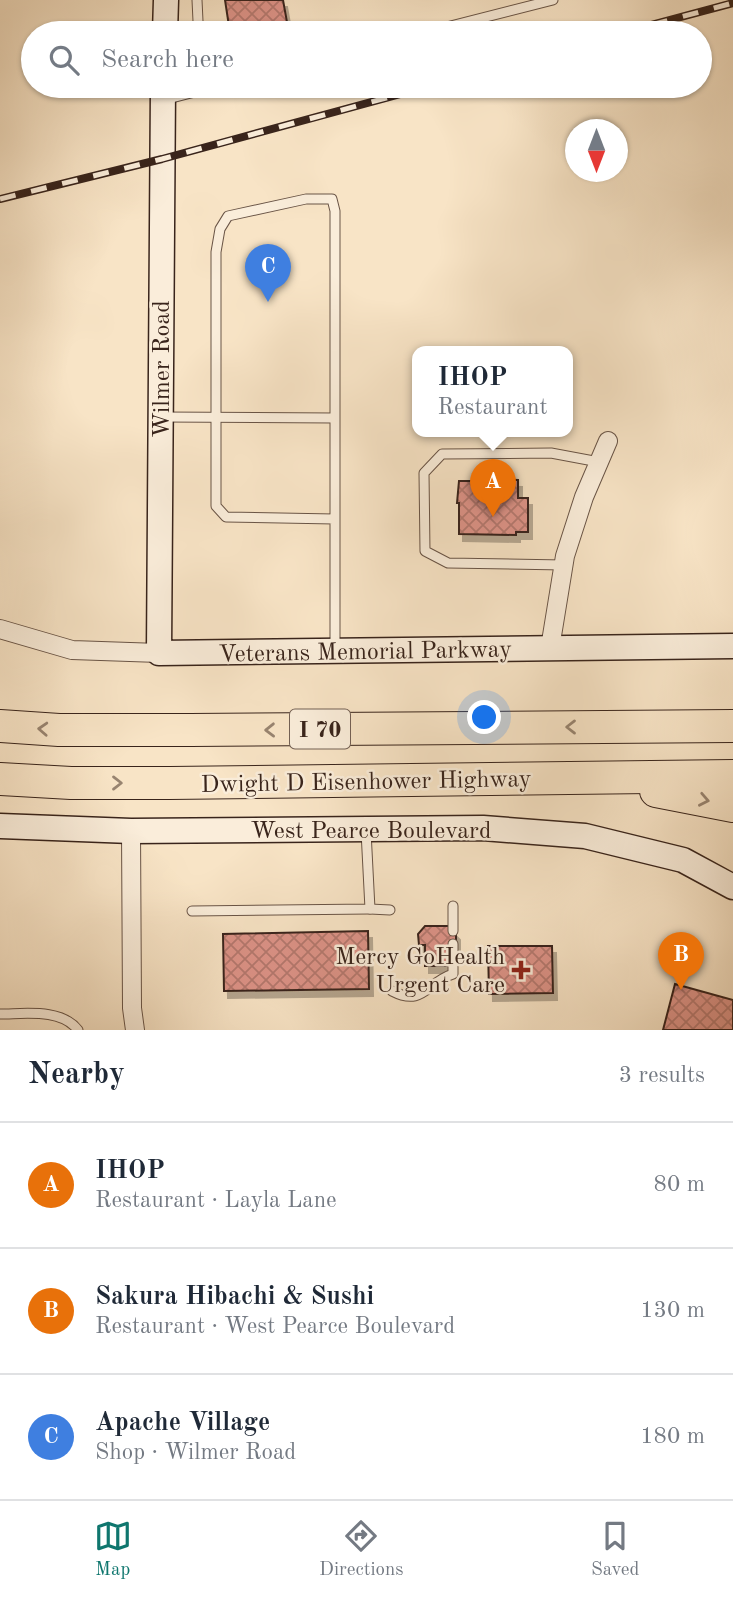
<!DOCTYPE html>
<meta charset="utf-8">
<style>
body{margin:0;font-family:"Old Standard TT",serif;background:#f2f2f3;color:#1f2937}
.compass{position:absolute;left:565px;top:119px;width:63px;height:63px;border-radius:50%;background:#fff;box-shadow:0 2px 5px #0004;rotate:180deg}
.you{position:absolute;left:485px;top:718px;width:24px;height:24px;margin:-18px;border:5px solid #fff;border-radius:50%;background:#1a73e8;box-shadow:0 0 0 10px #1a73e833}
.badge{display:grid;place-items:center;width:46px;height:46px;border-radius:50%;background:#0f766e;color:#fff;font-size:23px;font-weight:700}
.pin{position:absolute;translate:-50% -58px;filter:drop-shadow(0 2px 4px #0008)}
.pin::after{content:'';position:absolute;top:37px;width:24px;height:21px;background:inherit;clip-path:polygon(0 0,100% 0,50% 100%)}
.popup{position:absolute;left:412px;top:346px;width:161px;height:91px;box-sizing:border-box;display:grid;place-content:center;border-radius:14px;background:#fff;filter:drop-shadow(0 2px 5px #0005);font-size:23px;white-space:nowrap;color:#747a83}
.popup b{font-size:26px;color:#1f2937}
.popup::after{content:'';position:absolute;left:50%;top:100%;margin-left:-14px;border:14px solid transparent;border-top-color:#fff}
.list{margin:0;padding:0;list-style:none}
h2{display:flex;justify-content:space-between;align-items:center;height:91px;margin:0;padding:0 28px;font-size:30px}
h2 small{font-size:23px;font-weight:400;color:#747a83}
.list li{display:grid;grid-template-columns:46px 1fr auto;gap:21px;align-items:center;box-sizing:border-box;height:126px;padding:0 28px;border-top:2px solid #e0e1e3}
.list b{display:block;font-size:26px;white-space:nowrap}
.list p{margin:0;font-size:23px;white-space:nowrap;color:#747a83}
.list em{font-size:23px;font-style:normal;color:#747a83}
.icon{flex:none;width:38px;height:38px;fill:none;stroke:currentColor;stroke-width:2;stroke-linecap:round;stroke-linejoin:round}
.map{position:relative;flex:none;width:733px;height:1030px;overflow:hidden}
.search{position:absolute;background:#fff;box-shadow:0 2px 5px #0004;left:21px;right:21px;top:21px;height:77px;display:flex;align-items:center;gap:18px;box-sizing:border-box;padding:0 24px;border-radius:38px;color:#747a83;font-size:26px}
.sheet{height:469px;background:#fff}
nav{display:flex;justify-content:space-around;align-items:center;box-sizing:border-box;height:98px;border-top:2px solid #e0e1e3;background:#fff;font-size:19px;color:#747a83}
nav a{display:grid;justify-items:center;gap:4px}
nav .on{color:#0f766e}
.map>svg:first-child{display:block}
</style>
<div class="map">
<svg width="733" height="1030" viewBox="0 0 733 1030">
<defs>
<pattern id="building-cross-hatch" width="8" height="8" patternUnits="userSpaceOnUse" patternTransform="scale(1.75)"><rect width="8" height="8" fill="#dd9388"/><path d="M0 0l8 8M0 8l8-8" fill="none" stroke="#b4786e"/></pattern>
<filter id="shadow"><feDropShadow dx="4" dy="7" stdDeviation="0" flood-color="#0004"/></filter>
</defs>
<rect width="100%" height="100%" fill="#f8e4c6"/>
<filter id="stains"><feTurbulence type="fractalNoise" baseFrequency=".00286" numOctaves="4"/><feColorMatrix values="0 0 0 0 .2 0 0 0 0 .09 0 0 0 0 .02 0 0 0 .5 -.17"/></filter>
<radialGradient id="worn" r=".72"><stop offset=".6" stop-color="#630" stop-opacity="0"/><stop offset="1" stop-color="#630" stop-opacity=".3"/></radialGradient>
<!-- building -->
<g fill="url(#building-cross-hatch)" stroke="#39241b" stroke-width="2" filter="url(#shadow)">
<path d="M225,0H283L289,33H230Z"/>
<path d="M490,479L518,480V498H528V532H516V535L459,534V503H457L459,481H489Z"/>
<path d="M425,926H449L456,933V944L449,966H425V945H419L418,934Z"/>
<path d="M368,931L369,989L224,991L223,934Z"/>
<path d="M488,946H552L553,993L489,994Z"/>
<path d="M675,984L733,1000V1030H663Z"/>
</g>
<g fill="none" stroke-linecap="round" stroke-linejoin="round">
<defs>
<g id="lane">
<path d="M195,33L198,21L197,0"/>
<path d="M423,33L553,0"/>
<path d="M164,100L218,86"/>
<path d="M161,417L334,418"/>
<path d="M334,519L226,517L216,506V252L220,229L228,216L306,199H332L335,211V649"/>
<path d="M564,565L448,563L425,551L424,473L442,454L551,453L599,462"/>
<path d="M453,906V931"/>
<path d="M370,909L390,910"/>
<path d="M192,911L370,909L366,831"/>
<path d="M392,991C423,1007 426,983 453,974V944"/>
<path d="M0,1014C24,1014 61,1008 78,1030"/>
</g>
<g id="street">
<path d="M0,629L72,650L159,653"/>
<path d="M550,648L565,556L584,497L608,441"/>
<path d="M131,831L132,1008L135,1030"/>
</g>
<g id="secondary">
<path d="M165,33L166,0"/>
<path d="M163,86L159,653L733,646"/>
<path d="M0,826L131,831L483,828L585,836L683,860L733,887"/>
</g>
<g id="highway">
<path d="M0,726L59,730H190L733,726"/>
<path d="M0,779L71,783H170L733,776"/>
<path d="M656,791L733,806"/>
</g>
</defs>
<!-- lane casing -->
<use href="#lane" stroke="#695446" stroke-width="11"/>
<!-- street casing -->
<use href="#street" stroke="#695446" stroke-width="20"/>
<!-- secondary casing -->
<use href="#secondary" stroke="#39241b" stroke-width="27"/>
<!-- highway casing -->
<use href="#highway" stroke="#39241b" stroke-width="34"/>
<!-- lane -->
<use href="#lane" stroke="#faedda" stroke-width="9"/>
<!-- street -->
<use href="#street" stroke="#faedda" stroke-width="18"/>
<!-- secondary -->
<use href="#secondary" stroke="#faedda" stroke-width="24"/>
<!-- highway -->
<use href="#highway" stroke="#f8e4c6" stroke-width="32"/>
<defs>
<g id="rail">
<path d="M621,33L733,3"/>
<path d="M0,199L162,159L430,86"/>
</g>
</defs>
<!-- rail casing -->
<use href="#rail" stroke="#39241b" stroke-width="8"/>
<!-- rail -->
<use href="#rail" stroke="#faedda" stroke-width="5" stroke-dasharray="16" stroke-linecap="butt"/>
</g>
<!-- one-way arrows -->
<defs><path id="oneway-chevron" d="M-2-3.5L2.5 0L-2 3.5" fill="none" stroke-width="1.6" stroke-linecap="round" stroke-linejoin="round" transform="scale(1.75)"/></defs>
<g stroke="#988470">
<use href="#oneway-chevron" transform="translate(571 727) rotate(180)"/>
<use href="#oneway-chevron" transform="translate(43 729) rotate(-177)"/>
<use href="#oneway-chevron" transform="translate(270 730) rotate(179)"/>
<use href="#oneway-chevron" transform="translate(117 783)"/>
<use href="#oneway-chevron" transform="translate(704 800) rotate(11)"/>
</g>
<!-- markers -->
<path fill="#8f2418" stroke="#faedda" stroke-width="2.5" d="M517.5 959.5h7v7h7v7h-7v7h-7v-7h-7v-7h7z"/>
<g text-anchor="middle" stroke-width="5" stroke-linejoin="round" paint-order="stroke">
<!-- shield labels -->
<rect fill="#faedda" stroke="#736054" stroke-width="2" x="290" y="709.5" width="60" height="39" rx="5"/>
<g font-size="23" font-weight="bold" fill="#39241b">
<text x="320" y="737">I 70</text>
</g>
<!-- street labels -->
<g font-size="24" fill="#39241b" stroke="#faedda">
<text transform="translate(161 369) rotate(-90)" y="8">Wilmer Road</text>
<text transform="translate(365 651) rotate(-1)" y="8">Veterans Memorial Parkway</text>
<text transform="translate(366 781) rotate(-1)" y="8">Dwight D Eisenhower Highway</text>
<text x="371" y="838">West Pearce Boulevard</text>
</g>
<!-- poi labels -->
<g font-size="24" fill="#39241b" stroke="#faedda" text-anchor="end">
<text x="505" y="964">Mercy GoHealth<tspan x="505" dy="28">Urgent Care</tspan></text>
</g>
</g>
<rect width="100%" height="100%" filter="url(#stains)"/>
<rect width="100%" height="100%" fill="url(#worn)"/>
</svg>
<svg class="compass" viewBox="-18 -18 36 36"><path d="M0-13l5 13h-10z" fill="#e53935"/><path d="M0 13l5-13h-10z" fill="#747a83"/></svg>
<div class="you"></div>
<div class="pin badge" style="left:493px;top:517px;background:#e8710a">A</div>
<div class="popup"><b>IHOP</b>Restaurant</div>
<div class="pin badge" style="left:681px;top:990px;background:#e8710a">B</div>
<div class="pin badge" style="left:268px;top:302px;background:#3f7fe0">C</div>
<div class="search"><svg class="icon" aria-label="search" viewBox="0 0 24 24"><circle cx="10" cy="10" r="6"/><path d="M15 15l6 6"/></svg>Search here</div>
</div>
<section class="sheet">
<h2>Nearby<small>3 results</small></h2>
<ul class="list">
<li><span class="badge" style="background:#e8710a">A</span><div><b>IHOP</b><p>Restaurant · Layla Lane</p></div><em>80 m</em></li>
<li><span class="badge" style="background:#e8710a">B</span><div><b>Sakura Hibachi &amp; Sushi</b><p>Restaurant · West Pearce Boulevard</p></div><em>130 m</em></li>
<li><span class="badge" style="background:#3f7fe0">C</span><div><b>Apache Village</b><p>Shop · Wilmer Road</p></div><em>180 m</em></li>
</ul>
</section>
<nav>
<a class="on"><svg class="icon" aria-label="map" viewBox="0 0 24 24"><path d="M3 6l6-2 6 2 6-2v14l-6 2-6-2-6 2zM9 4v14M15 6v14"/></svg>Map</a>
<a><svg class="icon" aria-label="directions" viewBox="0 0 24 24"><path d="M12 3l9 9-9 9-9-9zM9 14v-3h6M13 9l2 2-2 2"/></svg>Directions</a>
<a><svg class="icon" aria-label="saved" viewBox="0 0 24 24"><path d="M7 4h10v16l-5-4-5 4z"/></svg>Saved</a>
</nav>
